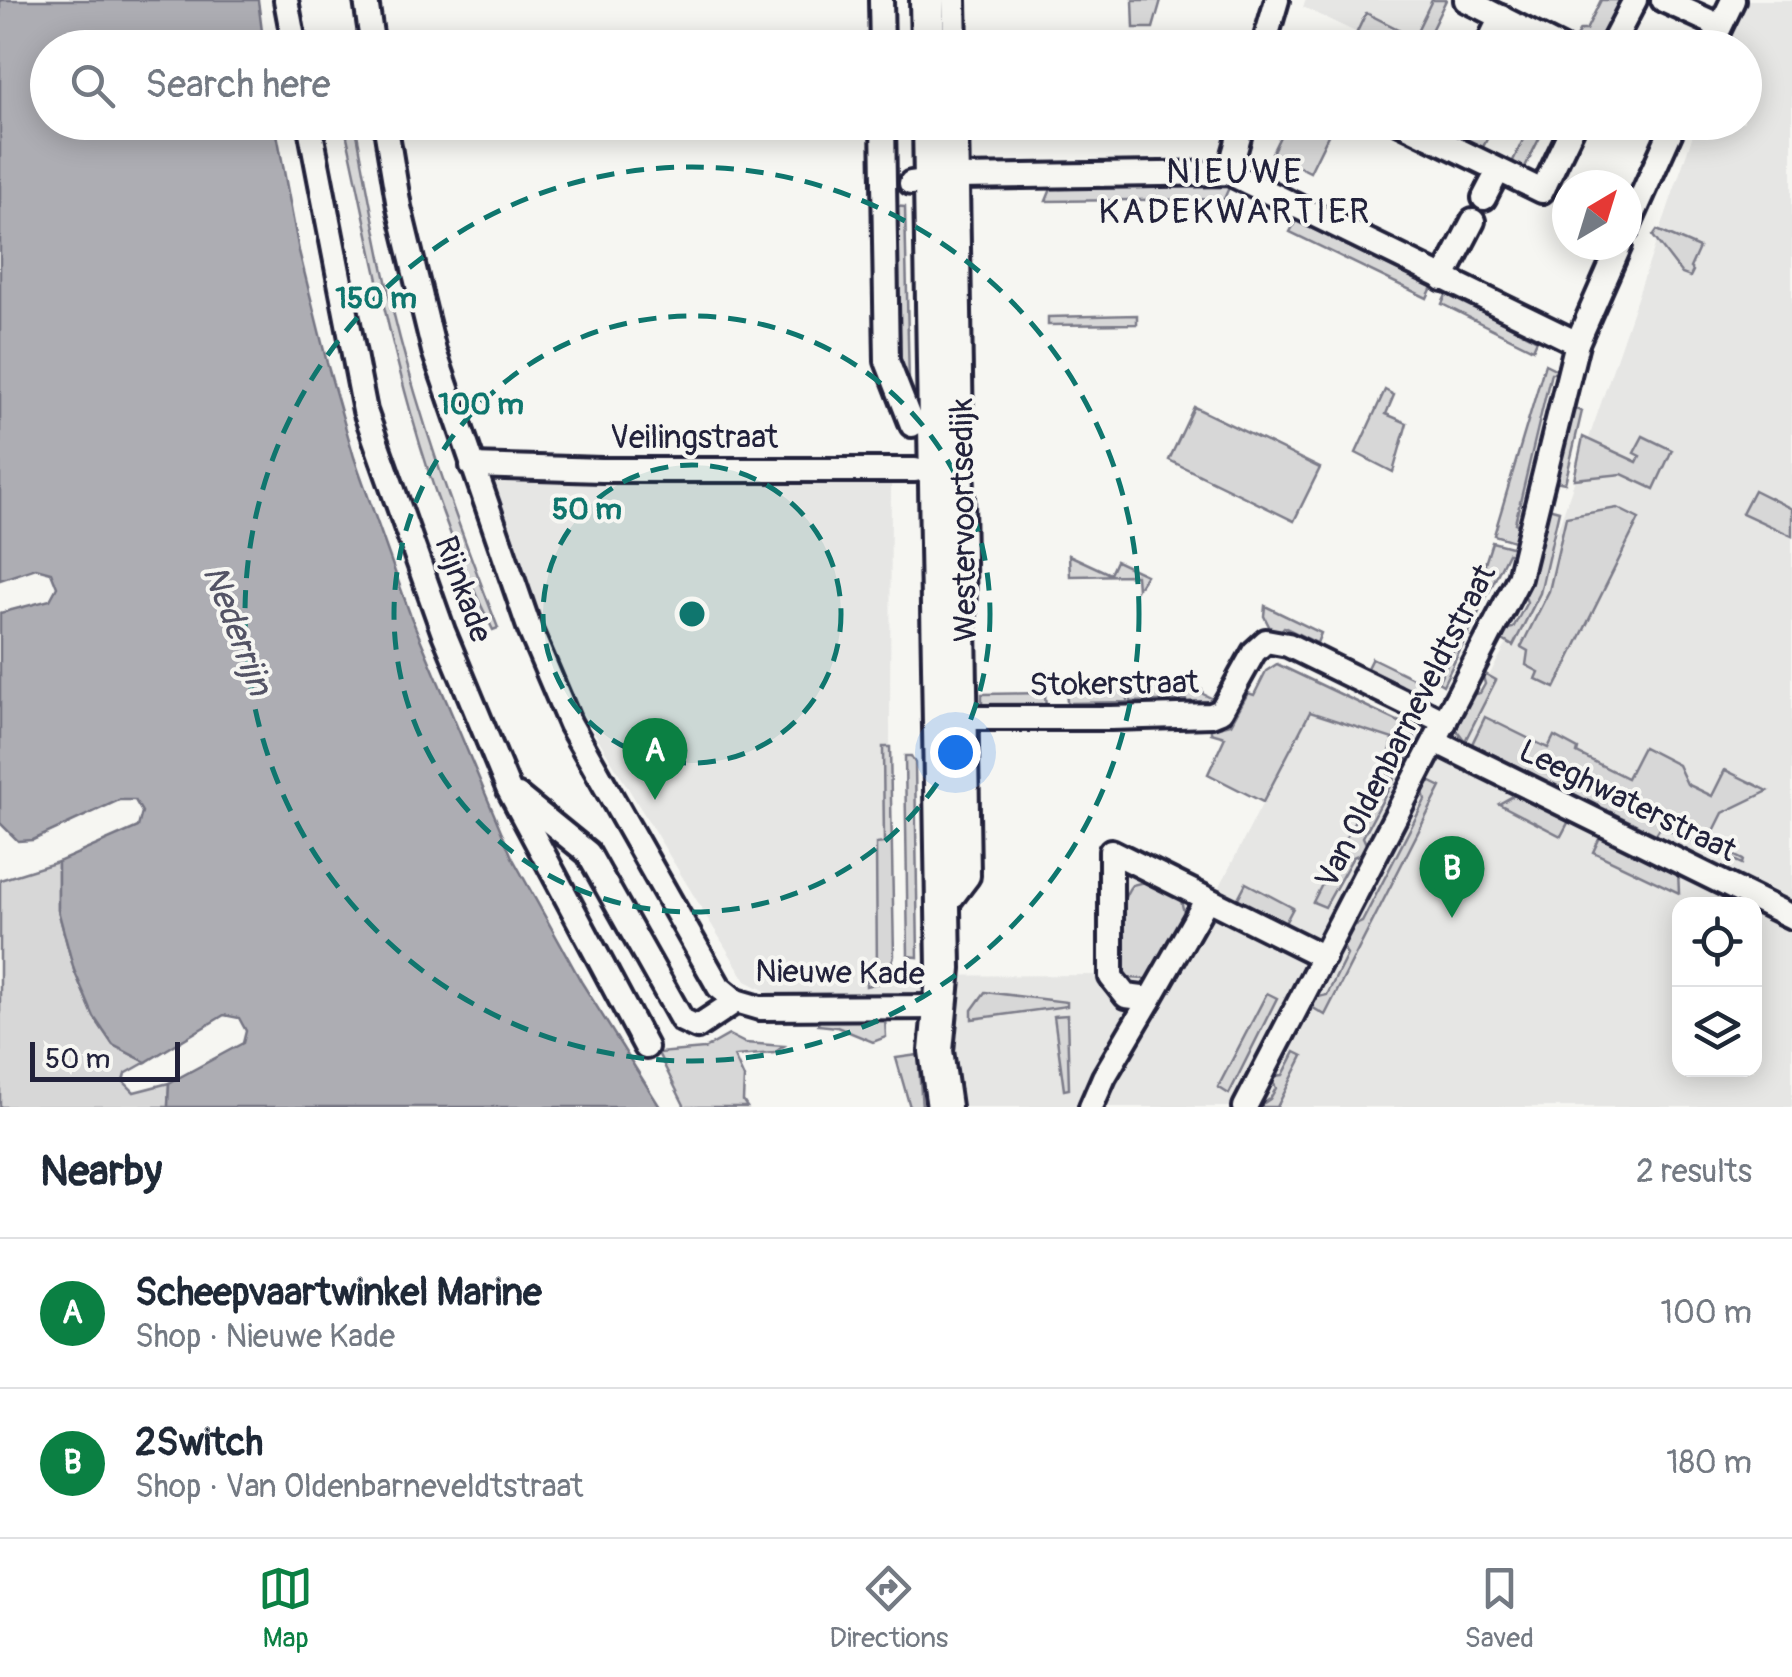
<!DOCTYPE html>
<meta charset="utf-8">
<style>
body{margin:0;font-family:Pangolin,sans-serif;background:#f2f2f3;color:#1f2937}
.controls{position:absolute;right:30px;bottom:30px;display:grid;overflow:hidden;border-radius:20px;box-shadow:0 5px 25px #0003}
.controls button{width:90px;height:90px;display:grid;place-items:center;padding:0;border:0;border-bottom:2px solid #e0e1e3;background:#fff;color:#1f2937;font:50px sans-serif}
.compass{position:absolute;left:1552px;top:170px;width:90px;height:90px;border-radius:50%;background:#fff;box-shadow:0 5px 25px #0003;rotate:38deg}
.scale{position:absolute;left:30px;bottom:25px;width:150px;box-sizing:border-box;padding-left:10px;border:5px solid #22223b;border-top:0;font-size:28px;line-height:35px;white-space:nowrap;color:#22223b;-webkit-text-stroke:8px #f6f6f2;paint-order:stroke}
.you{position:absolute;left:955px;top:752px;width:35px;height:35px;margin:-25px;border:8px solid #fff;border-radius:50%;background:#1a73e8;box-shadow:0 0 0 15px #1a73e833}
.badge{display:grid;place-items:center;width:65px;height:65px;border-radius:50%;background:#0b8043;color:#fff;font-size:32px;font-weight:700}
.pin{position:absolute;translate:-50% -82px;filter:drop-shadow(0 2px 5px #0008)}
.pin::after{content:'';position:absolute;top:52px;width:35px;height:30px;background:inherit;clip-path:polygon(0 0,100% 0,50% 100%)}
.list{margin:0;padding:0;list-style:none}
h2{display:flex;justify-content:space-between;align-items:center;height:130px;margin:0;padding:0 40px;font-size:42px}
h2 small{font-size:32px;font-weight:400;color:#747a83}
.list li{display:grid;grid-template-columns:65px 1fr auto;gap:30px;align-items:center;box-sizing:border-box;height:150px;padding:0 40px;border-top:2px solid #e0e1e3}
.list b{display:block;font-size:38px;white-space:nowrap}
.list p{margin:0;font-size:32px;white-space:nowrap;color:#747a83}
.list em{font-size:32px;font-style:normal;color:#747a83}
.icon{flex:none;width:55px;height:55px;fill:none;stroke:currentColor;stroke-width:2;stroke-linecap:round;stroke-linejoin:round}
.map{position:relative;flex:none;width:1792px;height:1107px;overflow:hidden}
.search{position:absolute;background:#fff;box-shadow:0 5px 25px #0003;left:30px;right:30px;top:30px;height:110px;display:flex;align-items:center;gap:25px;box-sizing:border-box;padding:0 35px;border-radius:55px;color:#747a83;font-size:38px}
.sheet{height:430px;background:#fff}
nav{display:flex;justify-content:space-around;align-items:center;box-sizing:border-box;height:140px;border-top:2px solid #e0e1e3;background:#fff;font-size:28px;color:#747a83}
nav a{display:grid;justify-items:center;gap:5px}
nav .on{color:#0b8043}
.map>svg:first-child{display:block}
</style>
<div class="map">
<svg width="1792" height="1107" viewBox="0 0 1792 1107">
<rect width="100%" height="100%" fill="#f6f6f2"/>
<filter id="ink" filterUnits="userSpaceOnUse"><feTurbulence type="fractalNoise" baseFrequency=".01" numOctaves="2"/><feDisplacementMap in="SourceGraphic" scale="20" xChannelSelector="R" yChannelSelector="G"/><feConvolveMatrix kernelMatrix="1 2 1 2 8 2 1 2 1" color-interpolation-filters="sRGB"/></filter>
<g filter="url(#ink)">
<!-- built -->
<g fill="#e6e6e4" fill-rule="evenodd">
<path d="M1306,0H1446L1423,47H1387L1303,7Z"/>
<path d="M1739,0H1792V1107H963L918,1009L818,1018L746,981L523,616L482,478L891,480L889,976L1100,975L1103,841L1219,888L1318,695L1445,754L1537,590L1697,123L1744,122V48L1723,47ZM1680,904H1754V1070H1680Z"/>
</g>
<!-- green -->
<g fill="#d7d7d7" stroke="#7c7c89" stroke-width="2.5">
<path d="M1133,0H1161L1153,28H1134Z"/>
<path d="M1432,0H1446L1423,47H1387L1357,32L1366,13L1414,37Z"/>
<path d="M1601,0H1621L1599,44L1586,47L1573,42L1580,30H1586Z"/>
<path d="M1287,122L1334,123L1310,172L1272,153Z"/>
<path d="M344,123H355C370,202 384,283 406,361C431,452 464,540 498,628L493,630C412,471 382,295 344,123Z"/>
<path d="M1459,123V122L1495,123L1482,149L1453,135Z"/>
<path d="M1531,123H1547L1524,169L1512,163Z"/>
<path d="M1218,180L1231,183L1224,199L1046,201L1053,184L1058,183L1060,189L1217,186Z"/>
<path d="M892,206L905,207L909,384L906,385L894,350L900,341L898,214L891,210Z"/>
<path d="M1296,221L1432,287L1427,298L1290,232Z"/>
<path d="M1657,230L1699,248L1690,268L1693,271L1690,277L1682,274L1653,236Z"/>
<path d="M1447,293L1537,340L1533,349L1442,304Z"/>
<path d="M1137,315V324L1048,325V317Z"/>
<path d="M1545,364L1557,370L1556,373H1551L1515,523L1521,526L1517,542L1494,535Z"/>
<path d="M1385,390L1394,395L1386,414L1407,423L1393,472L1356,453Z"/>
<path d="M1194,407L1320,468L1294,521L1169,460Z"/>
<path d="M1571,408L1582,411L1565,483L1555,481Z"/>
<path d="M1643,436L1672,450L1654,489L1622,474L1574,479L1583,437L1637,462L1640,456L1634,453Z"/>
<path d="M1754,490L1792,509V536L1742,513Z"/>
<path d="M1548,508L1559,511L1540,593L1513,646L1499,638L1503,630L1513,628L1527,602L1523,592Z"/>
<path d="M1617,508L1639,519L1555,688L1536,679L1539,672L1526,665L1528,651L1521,647L1549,591L1566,517Z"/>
<path d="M1492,542L1515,548L1514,554L1508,553L1443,685L1438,682L1464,629Z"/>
<path d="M1069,555L1110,574L1116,561L1146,575L1137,589L1136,575L1070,576Z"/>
<path d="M1265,606L1321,633L1317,643L1284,627L1280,632L1270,628L1264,616Z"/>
<path d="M1372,658L1427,685L1420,701L1399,691L1401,685L1367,668Z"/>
<path d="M1277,664L1412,728L1416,742L1406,761L1390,752L1393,739L1310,712L1263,802L1208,774L1225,737L1211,733V729L1231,724L1248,693L1254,695L1266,671Z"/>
<path d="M1482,672L1496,680L1465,741L1456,729L1470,695L1480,693L1485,684Z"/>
<path d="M1202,690L1203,694L1217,701L1187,707L1186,700L1131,702V691Z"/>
<path d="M1127,691L1128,702L1072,703L1071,710H1068L1066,693Z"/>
<path d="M1045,693L1046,710H1042L1041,704H992V711L982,708V694Z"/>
<path d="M1485,717L1548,748L1554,736L1578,749L1577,753L1627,778L1643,747L1678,765L1687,784L1712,796L1725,770L1768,791L1723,813L1708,843L1743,860L1742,864L1661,826L1656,834L1472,744Z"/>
<path d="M883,747H890L894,956L884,982L866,986V975L877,974L876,844L884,843Z"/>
<path d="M905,756H911L915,763L918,957L908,956Z"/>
<path d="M1380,771L1395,777L1363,837L1367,846L1363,853L1353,857L1325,907L1313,902Z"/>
<path d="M1429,781L1441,787L1325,1015L1310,1006L1314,998L1327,995L1347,955L1342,944L1351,927L1362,922L1425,800L1423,791Z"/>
<path d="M1515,795L1570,819L1561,836L1499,804Z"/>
<path d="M1601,835L1678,871L1679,893L1593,852Z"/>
<path d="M58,862V910L74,970L94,1017L113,1045L146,1062L125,1074L123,1081L134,1092L169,1083L168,1107H0V880Z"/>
<path d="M1152,880L1180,897L1185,916L1154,975L1146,979L1129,978C1110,964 1117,902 1132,885Z"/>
<path d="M1246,883L1293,908L1284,925L1237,900Z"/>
<path d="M985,992L1067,1002V1006L972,1019V1010Z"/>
<path d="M1267,993L1277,998L1229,1094L1218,1087Z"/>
<path d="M1067,1015L1069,1089L1064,1090L1054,1016Z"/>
<path d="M820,1018H885L886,1037L873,1042L837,1027L818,1025Z"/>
<path d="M729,1035L745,1043L784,1046L774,1053L734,1056L744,1078L743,1101L747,1107H685L658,1053L704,1049Z"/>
<path d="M1295,1052L1303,1056L1277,1107H1258L1270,1099L1276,1088L1272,1080L1274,1076L1283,1075Z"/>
<path d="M918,1055L922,1107H910L896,1058Z"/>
</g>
<!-- water -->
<path fill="#adadb3" stroke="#757583" stroke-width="2.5" d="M0,0H258L264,47L48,48V122L275,123L299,251L327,363L354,457L411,617L512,857L582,983L660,1107H168L169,1083L243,1043L246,1031L239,1018L224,1015L146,1062L113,1045L94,1017L74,970L58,910V862L138,827L142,812L135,800H119L33,840L18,841L0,823V613L50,600L57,587L51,572L36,568L0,580Z"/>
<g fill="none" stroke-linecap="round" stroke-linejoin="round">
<defs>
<g id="street">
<path d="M286,0L295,48"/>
<path d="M366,0L373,48"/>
<path d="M881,0L882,48"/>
<path d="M954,0L955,48"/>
<path d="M1466,0L1561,48"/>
<path d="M1663,0L1720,26"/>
<path d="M1263,48L1277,0"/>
<path d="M1486,48L1501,17"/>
<path d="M1610,48L1635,0"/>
<path d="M1710,48L1733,0"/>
<path d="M309,122L365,411L443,631L508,788L646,1047"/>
<path d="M385,122L399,207L434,351L530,630L570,724L719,987L736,1001L760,1008L942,1007"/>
<path d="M883,122L887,361L912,425"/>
<path d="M1400,122L1542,191L1575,122"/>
<path d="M1229,173L1243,122"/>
<path d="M911,183L957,177L1229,173L1577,343"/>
<path d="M1484,198L1498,171"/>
<path d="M1627,229L1675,122"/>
<path d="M1443,279L1473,221"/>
<path d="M472,466L602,470H915"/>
<path d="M966,718H1111L1211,715L1221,711L1254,652L1266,641L1288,645L1445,722"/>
<path d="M1435,741L1792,917"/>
<path d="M518,796L588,853L682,1020L697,1027L736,1001"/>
<path d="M1207,899L1150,999L1126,996L1111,977V851L1324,957"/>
<path d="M943,909L968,876L956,122"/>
<path d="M1091,1107L1104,1077L1150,999"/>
<path d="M1245,1107L1519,578L1577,343L1620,245"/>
</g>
<g id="secondary">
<path d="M927,0L928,48"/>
<path d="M930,122L944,968L936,1051L944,1107"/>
</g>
</defs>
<!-- street casing -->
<use href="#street" stroke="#22223b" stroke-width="30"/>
<!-- secondary casing -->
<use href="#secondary" stroke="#22223b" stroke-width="40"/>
<!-- street -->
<use href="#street" stroke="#f6f6f2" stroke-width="22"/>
<!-- secondary -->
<use href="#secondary" stroke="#f6f6f2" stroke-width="32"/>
</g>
</g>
<!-- distance rings -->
<circle cx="692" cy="614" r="149" fill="#0f766e" fill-opacity=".12"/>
<g fill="none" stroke="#0f766e" stroke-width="5" stroke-dasharray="18 12">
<circle cx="692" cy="614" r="149"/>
<circle cx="692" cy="614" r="298"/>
<circle cx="692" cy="614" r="447"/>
</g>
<g text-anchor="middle" stroke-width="8" stroke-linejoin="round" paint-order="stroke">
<!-- street labels -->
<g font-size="32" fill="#22223b" stroke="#f6f6f2">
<text x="694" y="448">Veilingstraat</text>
<text transform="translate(963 520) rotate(-91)" y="11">Westervoortsedijk</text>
<text transform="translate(464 589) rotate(70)" y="11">Rijnkade</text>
<text transform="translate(1114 683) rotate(-1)" y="11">Stokerstraat</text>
<text transform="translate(1405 726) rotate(-63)" y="11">Van Oldenbarneveldtstraat</text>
<text transform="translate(1628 800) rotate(26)" y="11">Leeghwaterstraat</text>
<text transform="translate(840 972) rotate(1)" y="11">Nieuwe Kade</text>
</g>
<!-- neighbourhood labels -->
<g font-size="35" letter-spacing="2.5" fill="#22223b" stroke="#f6f6f2">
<text x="1235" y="183">NIEUWE<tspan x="1235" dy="40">KADEKWARTIER</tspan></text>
</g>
<!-- water labels -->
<g font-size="35" font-style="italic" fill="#535365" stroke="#f6f6f2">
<text transform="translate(238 630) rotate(69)" y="12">Nederrijn</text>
</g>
</g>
<circle cx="692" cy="614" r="15" fill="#0f766e" stroke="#f6f6f2" stroke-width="5"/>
<g font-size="30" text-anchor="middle" font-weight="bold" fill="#0f766e" stroke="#f6f6f2" stroke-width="8" stroke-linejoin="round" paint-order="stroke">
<text x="376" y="308">150 m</text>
<text x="481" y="414">100 m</text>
<text x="587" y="519">50 m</text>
</g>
</svg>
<div class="controls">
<button><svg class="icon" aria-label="locate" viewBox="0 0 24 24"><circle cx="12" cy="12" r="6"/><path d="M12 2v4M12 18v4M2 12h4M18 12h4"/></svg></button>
<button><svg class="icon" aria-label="layers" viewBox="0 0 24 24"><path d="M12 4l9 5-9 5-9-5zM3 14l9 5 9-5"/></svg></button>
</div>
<svg class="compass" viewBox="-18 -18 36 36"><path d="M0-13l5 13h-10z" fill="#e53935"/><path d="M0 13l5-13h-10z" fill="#747a83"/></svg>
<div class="scale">50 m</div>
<div class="you"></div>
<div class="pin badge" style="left:655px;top:800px">A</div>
<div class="pin badge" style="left:1452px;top:918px">B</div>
<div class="search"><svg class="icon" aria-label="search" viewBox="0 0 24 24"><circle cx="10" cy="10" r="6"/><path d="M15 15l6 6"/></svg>Search here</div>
</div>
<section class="sheet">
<h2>Nearby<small>2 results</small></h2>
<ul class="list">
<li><span class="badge">A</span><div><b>Scheepvaartwinkel Marine</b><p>Shop · Nieuwe Kade</p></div><em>100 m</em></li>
<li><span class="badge">B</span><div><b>2Switch</b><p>Shop · Van Oldenbarneveldtstraat</p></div><em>180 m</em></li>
</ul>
</section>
<nav>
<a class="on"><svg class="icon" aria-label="map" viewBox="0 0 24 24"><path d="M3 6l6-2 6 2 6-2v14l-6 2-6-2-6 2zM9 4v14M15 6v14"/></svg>Map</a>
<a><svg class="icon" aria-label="directions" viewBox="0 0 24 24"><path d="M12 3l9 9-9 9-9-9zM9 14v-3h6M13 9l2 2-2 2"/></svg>Directions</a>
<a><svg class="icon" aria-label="saved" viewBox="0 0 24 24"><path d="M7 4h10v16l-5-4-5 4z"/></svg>Saved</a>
</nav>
